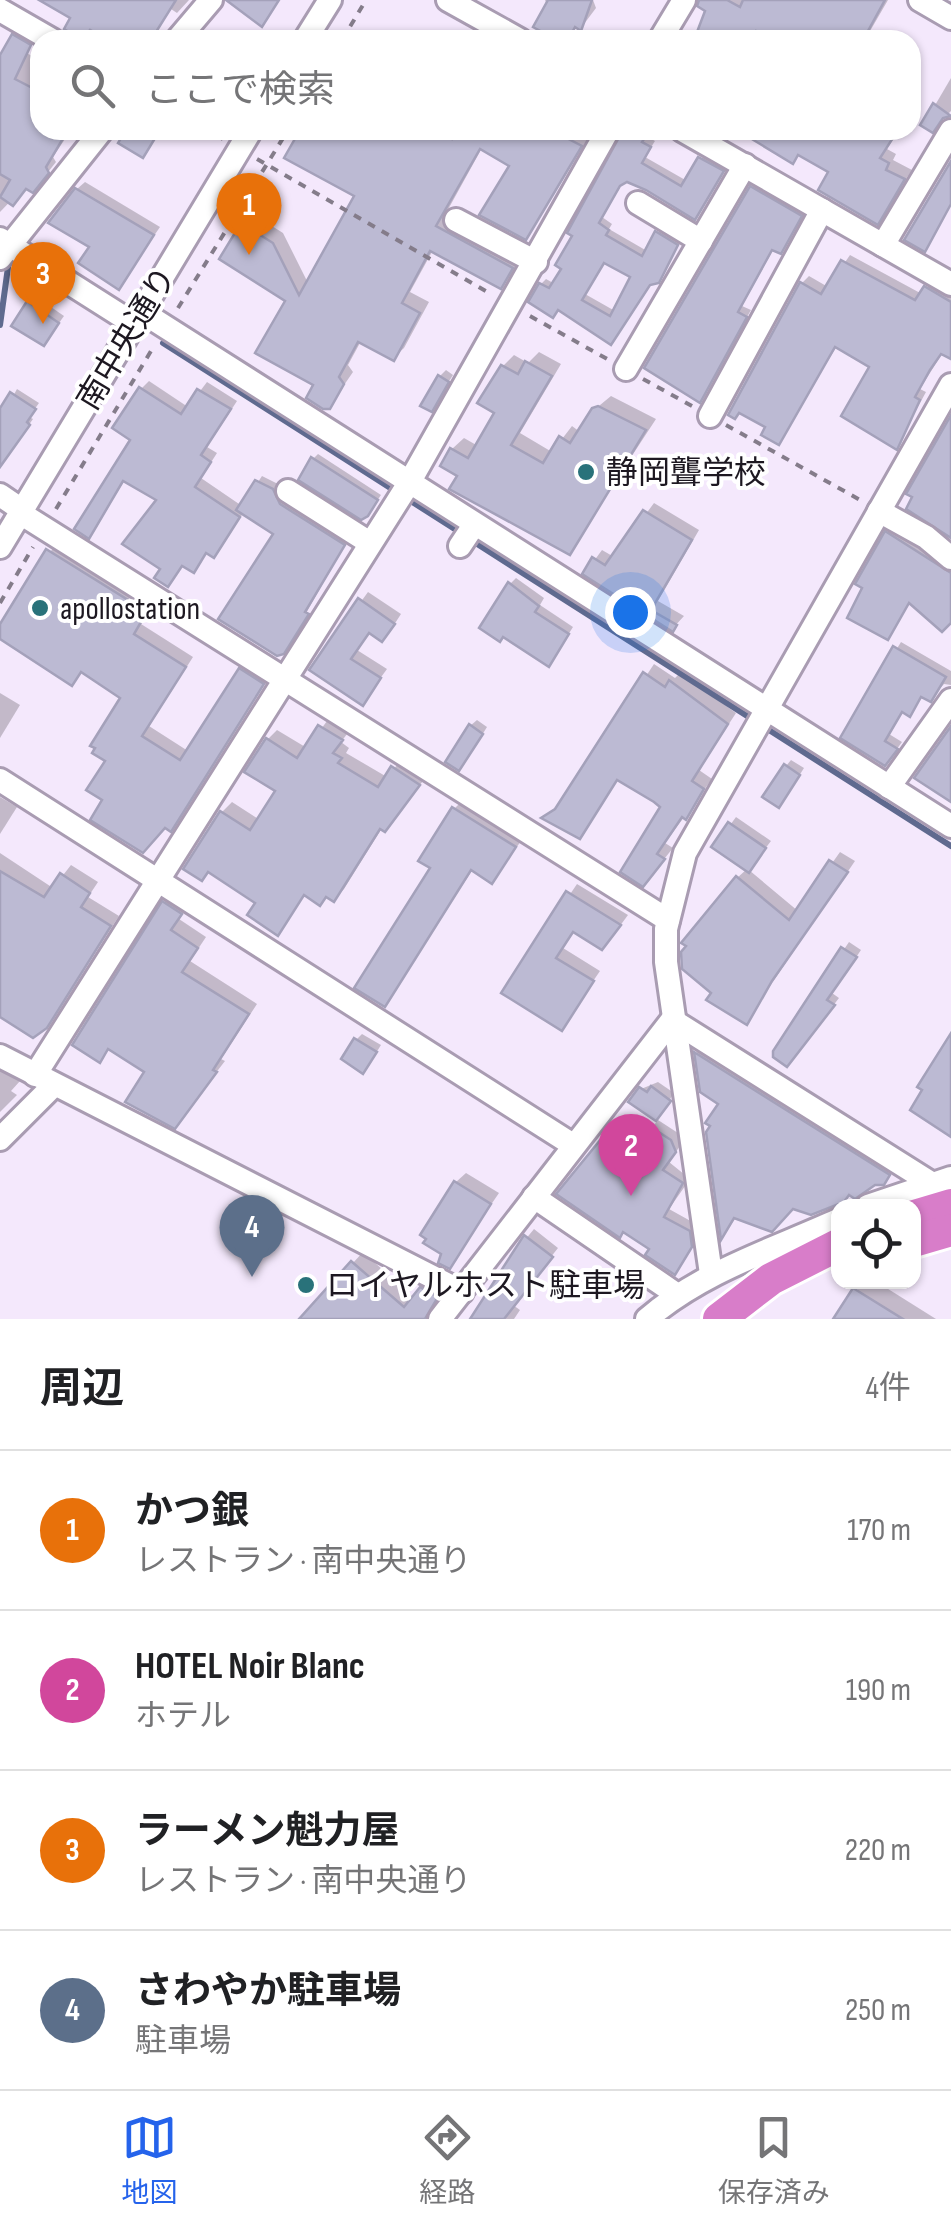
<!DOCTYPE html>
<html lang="ja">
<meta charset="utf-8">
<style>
body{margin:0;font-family:"Sofia Sans Condensed","Noto Sans JP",sans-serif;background:#f2f2f2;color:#202124}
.controls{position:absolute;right:30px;bottom:30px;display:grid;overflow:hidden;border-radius:20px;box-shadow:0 2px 8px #0004}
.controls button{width:90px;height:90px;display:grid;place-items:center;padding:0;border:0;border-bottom:2px solid #e0e0e0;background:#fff;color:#202124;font:50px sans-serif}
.you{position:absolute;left:630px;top:612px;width:35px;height:35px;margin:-25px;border:8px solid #fff;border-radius:50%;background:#1a73e8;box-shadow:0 0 0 15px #1a73e833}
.badge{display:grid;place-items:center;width:65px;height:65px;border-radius:50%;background:#2563eb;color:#fff;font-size:32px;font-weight:700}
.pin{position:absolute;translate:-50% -82px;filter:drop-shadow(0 2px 5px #0008)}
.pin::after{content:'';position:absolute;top:52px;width:35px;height:30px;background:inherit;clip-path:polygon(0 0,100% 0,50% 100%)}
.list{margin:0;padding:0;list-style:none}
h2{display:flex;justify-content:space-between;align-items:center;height:130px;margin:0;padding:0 40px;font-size:42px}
h2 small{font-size:32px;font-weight:400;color:#757577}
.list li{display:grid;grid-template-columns:65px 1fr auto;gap:30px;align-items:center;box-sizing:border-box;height:160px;padding:0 40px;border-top:2px solid #e0e0e0}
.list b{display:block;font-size:38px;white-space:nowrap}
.list p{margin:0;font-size:32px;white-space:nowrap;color:#757577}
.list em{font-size:32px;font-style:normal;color:#757577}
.icon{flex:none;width:55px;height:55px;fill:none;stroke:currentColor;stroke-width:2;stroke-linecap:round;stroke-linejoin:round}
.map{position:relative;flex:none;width:951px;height:1319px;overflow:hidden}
.search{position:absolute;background:#fff;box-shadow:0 2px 8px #0004;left:30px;right:30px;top:30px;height:110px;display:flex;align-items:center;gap:25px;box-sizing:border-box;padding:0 35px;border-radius:30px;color:#757577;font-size:38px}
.sheet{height:770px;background:#fff}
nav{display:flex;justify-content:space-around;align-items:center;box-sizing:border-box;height:140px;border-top:2px solid #e0e0e0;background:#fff;font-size:28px;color:#757577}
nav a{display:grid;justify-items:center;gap:5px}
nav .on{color:#2563eb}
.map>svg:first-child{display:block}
</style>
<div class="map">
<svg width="951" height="1319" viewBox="0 0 951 1319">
<rect width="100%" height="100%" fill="#f4e8fc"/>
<!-- shadow -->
<g fill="#0003" fill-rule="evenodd">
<path d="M38,0H189L177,13L171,9L150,38L141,32L134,40H112L92,28L83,37L74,17Z"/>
<path d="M545,0H593L596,8L581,28L577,26L562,40Z"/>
<path d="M709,0H888L866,38L870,40H697Z"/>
<path d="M22,27L37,36L27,53L40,61V130H71L53,157L56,162L41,181L25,186L0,212V59Z"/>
<path d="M951,78V111L932,130L924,124Z"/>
<path d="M303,130H580L590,135L526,237L513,165L482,148L445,215L521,257L511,276L500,286L433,250L410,292L429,302L404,348L393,358L361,341L348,365L353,372L329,407L316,384L288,300L243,225L253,214L283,233L308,283L357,195Z"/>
<path d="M626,130H650L646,136L655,141L645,157L687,181L706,153L728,165L695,217L627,179L623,181L602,217L612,224L609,229L647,251L662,227L682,239L664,274L651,282L616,337L541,284L546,279L555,284ZM605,261L634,276L615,311L585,294Z"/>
<path d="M734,130H899L887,149L896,154L893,160L912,170L877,222L831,171L800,153L793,161Z"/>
<path d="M85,182L160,227L119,287L92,246L77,189Z"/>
<path d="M758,182L806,209L786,246L780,251L774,248L742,306L751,310L700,400L752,188Z"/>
<path d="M850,255L922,294L933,281L951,289V357L943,352L920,389L926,392L896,447L872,366L837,346L778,442L802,283L809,276L828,287Z"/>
<path d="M35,296L64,316L49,337L29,302Z"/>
<path d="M539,352L561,364L520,433L552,452L572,426L580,432L594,410L611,396L656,419L569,552L460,475L452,449L464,438L478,446L498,412L503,366L514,355L528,363Z"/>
<path d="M446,370L453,375L431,409L440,376Z"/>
<path d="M149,381L188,407L207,382L237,401L207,447L217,453L201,478L242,506L262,476L278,484L285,499L348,539L288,645L277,533L244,512L214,555L208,551L193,570L183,564L168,584L160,499L125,480L89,535L133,439L141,389Z"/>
<path d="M17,389L39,403L29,417L33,419L0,466V420Z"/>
<path d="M318,454L381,495L372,508L313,459Z"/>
<path d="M654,503L699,530L658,601L684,616L673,628L585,573L602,550L614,557Z"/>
<path d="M894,526L951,563V624L911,601L887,637V533Z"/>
<path d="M57,542L135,590L129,599L149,612L141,624L193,657L149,726L188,751L250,661L271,674L170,829L106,799L108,760L124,697L83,671L72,682L0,636V628Z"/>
<path d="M516,578L544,598L540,605L573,627L554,657L504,634L510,584Z"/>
<path d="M368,592L401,614L390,631H370L357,650L387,669L363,702L312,669Z"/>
<path d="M901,642L951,671V685L944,684L930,699L923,695L909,714L903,710L889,734L902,742L891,757L843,737Z"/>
<path d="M654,664L675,678L680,673L736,713L699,770L712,779L665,843L673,848L652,874L664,806L619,778L580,836L545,817L561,804Z"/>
<path d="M0,693L20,705L0,738Z"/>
<path d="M330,717L350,730L341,742L349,748L346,753L387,777L403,758L428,774L395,819L382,828L344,889L334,899L306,893L277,933L259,903L222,812L232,802L260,820L279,790L268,739L277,730L307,748Z"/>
<path d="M477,720L487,727L465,762L470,726Z"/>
<path d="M791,760L804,768L784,800L786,766Z"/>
<path d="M0,797L17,807L0,834Z"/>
<path d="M464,799L524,837L492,881L473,869L385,1004L454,809Z"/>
<path d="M736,817L771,841L749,870L798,911L840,852L855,861L753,1011L737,878L747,869L714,847Z"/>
<path d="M0,853L53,888L71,865L98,882L88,897L119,916L49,1023L0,1014Z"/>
<path d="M577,884L628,915L611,938L575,930L563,948L600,971L561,1028L504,992Z"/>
<path d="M174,893L190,903L179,919L206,937L190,961L257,1004L221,1059L225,1061L175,1126L147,1072L110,1048L99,1060L164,903Z"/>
<path d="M849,942L861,950L832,993L839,998L793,1058L775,1052Z"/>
<path d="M362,1034L381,1045L369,1064L356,1040Z"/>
<path d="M704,1045L896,1166L891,1174L883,1182L850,1193L737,1216L723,1235L721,1103L702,1090L697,1052Z"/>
<path d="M0,1065L20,1081L11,1091L17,1095L0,1112Z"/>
<path d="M658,1082L674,1093L661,1113L641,1089Z"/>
<path d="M658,1120L678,1133L682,1143L669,1162L690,1179L669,1209L696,1224L698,1238L675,1272L652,1249L608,1134L615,1127L639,1144Z"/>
<path d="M466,1173L499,1193L449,1266L456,1182Z"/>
<path d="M534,1229L558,1248L513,1305L520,1310L514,1319H469L510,1268L505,1264Z"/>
<path d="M363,1252L414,1298L432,1279L446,1286L429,1319H302Z"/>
<path d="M863,1282H877L936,1319H836Z"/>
</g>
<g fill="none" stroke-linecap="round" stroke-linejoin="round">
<!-- stream -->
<g stroke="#5f6a8f" stroke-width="6">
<path d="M0,325L9,260"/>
<path d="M163,343L461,533"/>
<path d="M471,540L951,846"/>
<path d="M847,1206L864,1199"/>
</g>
</g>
<!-- building -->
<g fill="#bcbad3" stroke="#a4a1ba" stroke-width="2.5" fill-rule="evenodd">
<path d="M39,0H176L151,40L140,34L136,40H107L90,30L82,40L64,29L70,18Z"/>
<path d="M226,0H279L262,27Z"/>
<path d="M548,0H592L581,31L575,27L568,40H557L533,27Z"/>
<path d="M699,0H727L740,7L743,0H885L863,40H770L756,31L753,36L746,33L742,40H694L705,11L697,6Z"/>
<path d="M12,34L31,45L15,79L40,92V130H68L46,167L49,173L33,193L26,189L13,206L0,197L10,180L0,174V55Z"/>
<path d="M933,103L951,116L943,118L933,133L920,125Z"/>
<path d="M126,130H160L143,158L118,143Z"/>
<path d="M300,130H435L452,139L457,130H551L582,146L526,240L479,215L509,166L480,149L436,226L513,268L501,289L430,251L402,303L420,313L394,361L358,342L339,377L344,384L330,409H323L306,398L313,385L255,353L285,301L219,259L241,223L273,243L299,295L354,196L284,158Z"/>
<path d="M623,130H650L642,142L651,147L642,163L681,186L698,157L724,171L695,220L646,190L627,182L620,186L599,223L609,230L606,235L642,256L655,231L678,245L659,283L650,285L611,345L558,310L553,318L528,302L539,283L549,288L561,269L555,265L572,236L567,233ZM604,263L630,277L610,316L582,300Z"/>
<path d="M737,130H898L880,158L889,163L886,170L905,179L878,225L818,190L828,172L798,155L793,164Z"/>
<path d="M951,161V204L925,252L904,240Z"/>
<path d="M750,186L802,216L781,254L772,250L738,312L747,317L700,403L644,368Z"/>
<path d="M75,188L154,235L119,290L78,263L89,247L48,223Z"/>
<path d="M841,260L915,300L924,286L951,302V359L941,354L930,370L915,397L920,400L897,450L841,416L869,367L835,347L779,445L761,435L765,427L739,413L735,419L728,415L800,282L821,294Z"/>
<path d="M27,301L59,323L44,346L11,326Z"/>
<path d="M525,361L552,376L511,445L543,463L559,436L570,443L592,408L598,406L646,430L570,555L449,489L457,476L440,466L450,448L468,458L494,413L477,403L501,365L518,374Z"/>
<path d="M438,375L449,382L432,412L420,406Z"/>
<path d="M139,387L181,414L197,389L231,409L201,455L211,462L195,487L240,517L214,558L206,553L194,573L182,566L168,587L154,578L160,569L122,544L156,500L123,481L89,539L74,529L130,440L112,428Z"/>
<path d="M10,392L36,409L27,422L30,425L0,467V408Z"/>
<path d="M951,415V538L906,509L912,497L906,494Z"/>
<path d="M311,457L378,500L368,516L361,520L298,480Z"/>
<path d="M255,480L273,489L280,504L345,545L305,612L309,614L284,654L277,656L218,619L273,534L236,510Z"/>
<path d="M643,510L692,540L651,610L677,625L673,632L582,574L592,557L605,565Z"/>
<path d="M885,531L951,573V623L942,632L909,603L888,640L847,618L862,588L855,584Z"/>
<path d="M46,549L128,600L122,609L141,622L134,634L186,667L142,736L180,760L239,668L264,684L171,832L165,828L143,853L90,820L102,800L86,790L105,761L92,753L95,748L90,746L120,698L81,672L72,686L0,639V624Z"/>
<path d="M508,582L539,606L535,612L569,634L549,667L503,637L500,642L479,628Z"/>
<path d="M358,598L395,624L382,642L369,633L351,659L381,678L363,706L309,670Z"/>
<path d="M893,646L946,677L931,702L921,697L910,717L902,712L885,741L898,749L885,766L840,738Z"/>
<path d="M643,672L665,687L669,680L728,724L692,781L704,789L686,820L682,817L657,854L665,859L643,887L620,872L660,807L654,802L617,780L580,839L541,818L555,809Z"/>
<path d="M469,724L483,734L459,771L445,762Z"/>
<path d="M318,725L343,740L333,753L342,758L338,763L378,787L391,766L420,785L385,832L380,829L334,902L326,897L320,906L304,895L278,936L247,915L255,903L208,872L202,881L183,869L220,811L250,830L275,791L244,772L266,738L297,758Z"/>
<path d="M951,726V802L914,778Z"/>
<path d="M784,764L800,775L779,808L762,797Z"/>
<path d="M452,807L516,847L492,884L471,870L385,1007L354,988L430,868L418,861Z"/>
<path d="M728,822L766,848L749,873L711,847Z"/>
<path d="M829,860L848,872L772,981L747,1025L706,1000L711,993L682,969L681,952L686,946L681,943L736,876L789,920Z"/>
<path d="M0,871L44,897L60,873L90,893L81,907L111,926L47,1028L33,1038L0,1017Z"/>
<path d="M566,891L621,925L602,950L573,932L556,958L594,981L562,1031L501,993Z"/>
<path d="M162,901L182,914L171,930L198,948L182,972L249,1014L213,1070L217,1072L175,1129L125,1102L144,1072L108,1049L100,1063L72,1045Z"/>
<path d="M841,947L857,957L827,1000L835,1005L787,1067L773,1057V1051Z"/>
<path d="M951,1033V1137L910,1110L922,1090L917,1087Z"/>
<path d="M354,1038L377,1052L363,1074L341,1059Z"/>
<path d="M694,1052L890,1175L884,1185H875L855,1199L849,1195L844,1202L811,1215L793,1209L772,1232L734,1218L721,1240L706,1132L710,1126L705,1123L718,1104L700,1092Z"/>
<path d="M651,1086L671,1101L656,1121L628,1102L639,1087L647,1092Z"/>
<path d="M648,1125L671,1140L676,1152L663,1170L683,1183L664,1217L690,1231L692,1247L675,1275L645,1255L649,1249L623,1232L620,1238L556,1194L606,1133L632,1151Z"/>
<path d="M454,1181L491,1204L450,1269L438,1263L441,1254L423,1243L426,1239L420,1235Z"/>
<path d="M524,1235L553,1257L504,1319H470Z"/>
<path d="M351,1261L404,1307L420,1287L438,1297L425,1319H299Z"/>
<path d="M853,1288L903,1319H833Z"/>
</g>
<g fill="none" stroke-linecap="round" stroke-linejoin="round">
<defs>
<g id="minor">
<path d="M448,0L520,40"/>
<path d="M920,0L951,18"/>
<path d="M0,10L52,40"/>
<path d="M177,40L211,0"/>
<path d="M305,40L330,0"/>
<path d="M660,40L684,0"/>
<path d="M682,130L951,284"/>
<path d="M638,203L701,241"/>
<path d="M456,220L536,262"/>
<path d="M0,239L134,324"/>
<path d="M883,245L951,131"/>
<path d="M0,258L102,130"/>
<path d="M142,312L951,826"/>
<path d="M626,369L745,165"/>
<path d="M710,416L822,210"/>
<path d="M288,491L370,543"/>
<path d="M0,495L22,510"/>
<path d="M879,511L926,537L951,558"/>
<path d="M20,513L668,920"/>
<path d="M460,546L474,525"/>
<path d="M0,547L251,130"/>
<path d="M0,780L573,1145"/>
<path d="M889,787L951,700"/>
<path d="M0,1056L462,1292"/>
<path d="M35,1075L409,483L608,130"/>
<path d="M0,1139L54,1085"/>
<path d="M534,1197L676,1294"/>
<path d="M868,1206L951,1178"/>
<path d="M711,1274L666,962V929L685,853L951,385"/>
<path d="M440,1319L672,1020L931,1183"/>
<path d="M647,1319C703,1271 772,1250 838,1220"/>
</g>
<g id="highway">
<path d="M914,1216L951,1205"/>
<path d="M914,1241L951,1230"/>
<path d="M719,1319L771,1279L838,1245"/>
</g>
</defs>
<!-- minor casing -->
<use href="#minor" stroke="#a99cb2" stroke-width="28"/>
<!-- highway casing -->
<use href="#highway" stroke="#fff" stroke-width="38"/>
<!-- path -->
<g stroke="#847c8a" stroke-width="4" stroke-dasharray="8 8" stroke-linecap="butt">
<path d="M342,40L366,0"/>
<path d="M208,130L223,139"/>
<path d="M257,159L491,294"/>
<path d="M178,308L288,130"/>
<path d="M530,316L609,360"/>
<path d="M643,379L692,406"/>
<path d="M726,425L862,501"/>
<path d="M56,509L154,346"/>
<path d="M0,603L33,547"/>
</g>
<!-- minor -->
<use href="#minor" stroke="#fff" stroke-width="22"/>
<!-- highway -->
<use href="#highway" stroke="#d87dc9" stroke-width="32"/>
</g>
<!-- markers -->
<g fill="#29727a" stroke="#fff" stroke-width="4">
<circle cx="586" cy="472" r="10"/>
<circle cx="40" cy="608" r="10"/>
<circle cx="306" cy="1285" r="10"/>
</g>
<g text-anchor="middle" stroke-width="8" stroke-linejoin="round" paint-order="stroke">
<!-- street labels -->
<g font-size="32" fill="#1d1821" stroke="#fff">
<text transform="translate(126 338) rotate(-59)" y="11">南中央通り</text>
</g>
<!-- poi labels -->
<g font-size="32" fill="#1d1821" stroke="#fff" text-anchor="start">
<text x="606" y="483">静岡聾学校</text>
<text x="60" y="619">apollostation</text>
<text x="326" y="1296">ロイヤルホスト駐車場</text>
</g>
</g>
</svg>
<div class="controls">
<button><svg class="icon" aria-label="locate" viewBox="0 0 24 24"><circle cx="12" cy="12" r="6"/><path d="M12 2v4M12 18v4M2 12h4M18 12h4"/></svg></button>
</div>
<div class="you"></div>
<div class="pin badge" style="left:249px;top:255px;background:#e8710a">1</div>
<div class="pin badge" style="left:631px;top:1196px;background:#d1479c">2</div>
<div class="pin badge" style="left:43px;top:324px;background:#e8710a">3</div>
<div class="pin badge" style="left:252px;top:1277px;background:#5c6f8a">4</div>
<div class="search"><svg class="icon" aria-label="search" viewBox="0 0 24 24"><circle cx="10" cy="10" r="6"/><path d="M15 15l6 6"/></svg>ここで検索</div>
</div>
<section class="sheet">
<h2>周辺<small>4件</small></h2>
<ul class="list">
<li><span class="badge" style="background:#e8710a">1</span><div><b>かつ銀</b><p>レストラン · 南中央通り</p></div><em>170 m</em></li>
<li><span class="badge" style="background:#d1479c">2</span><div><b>HOTEL Noir Blanc</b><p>ホテル</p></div><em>190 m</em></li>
<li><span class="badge" style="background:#e8710a">3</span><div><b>ラーメン魁力屋</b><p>レストラン · 南中央通り</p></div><em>220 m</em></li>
<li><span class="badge" style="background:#5c6f8a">4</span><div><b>さわやか駐車場</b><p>駐車場</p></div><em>250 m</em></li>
</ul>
</section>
<nav>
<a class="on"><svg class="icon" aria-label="map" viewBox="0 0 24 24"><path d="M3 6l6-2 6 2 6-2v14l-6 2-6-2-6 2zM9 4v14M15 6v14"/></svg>地図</a>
<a><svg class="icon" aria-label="directions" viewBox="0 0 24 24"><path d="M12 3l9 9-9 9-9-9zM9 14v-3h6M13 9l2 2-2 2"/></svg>経路</a>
<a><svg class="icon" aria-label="saved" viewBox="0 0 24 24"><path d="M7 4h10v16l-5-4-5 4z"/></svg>保存済み</a>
</nav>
